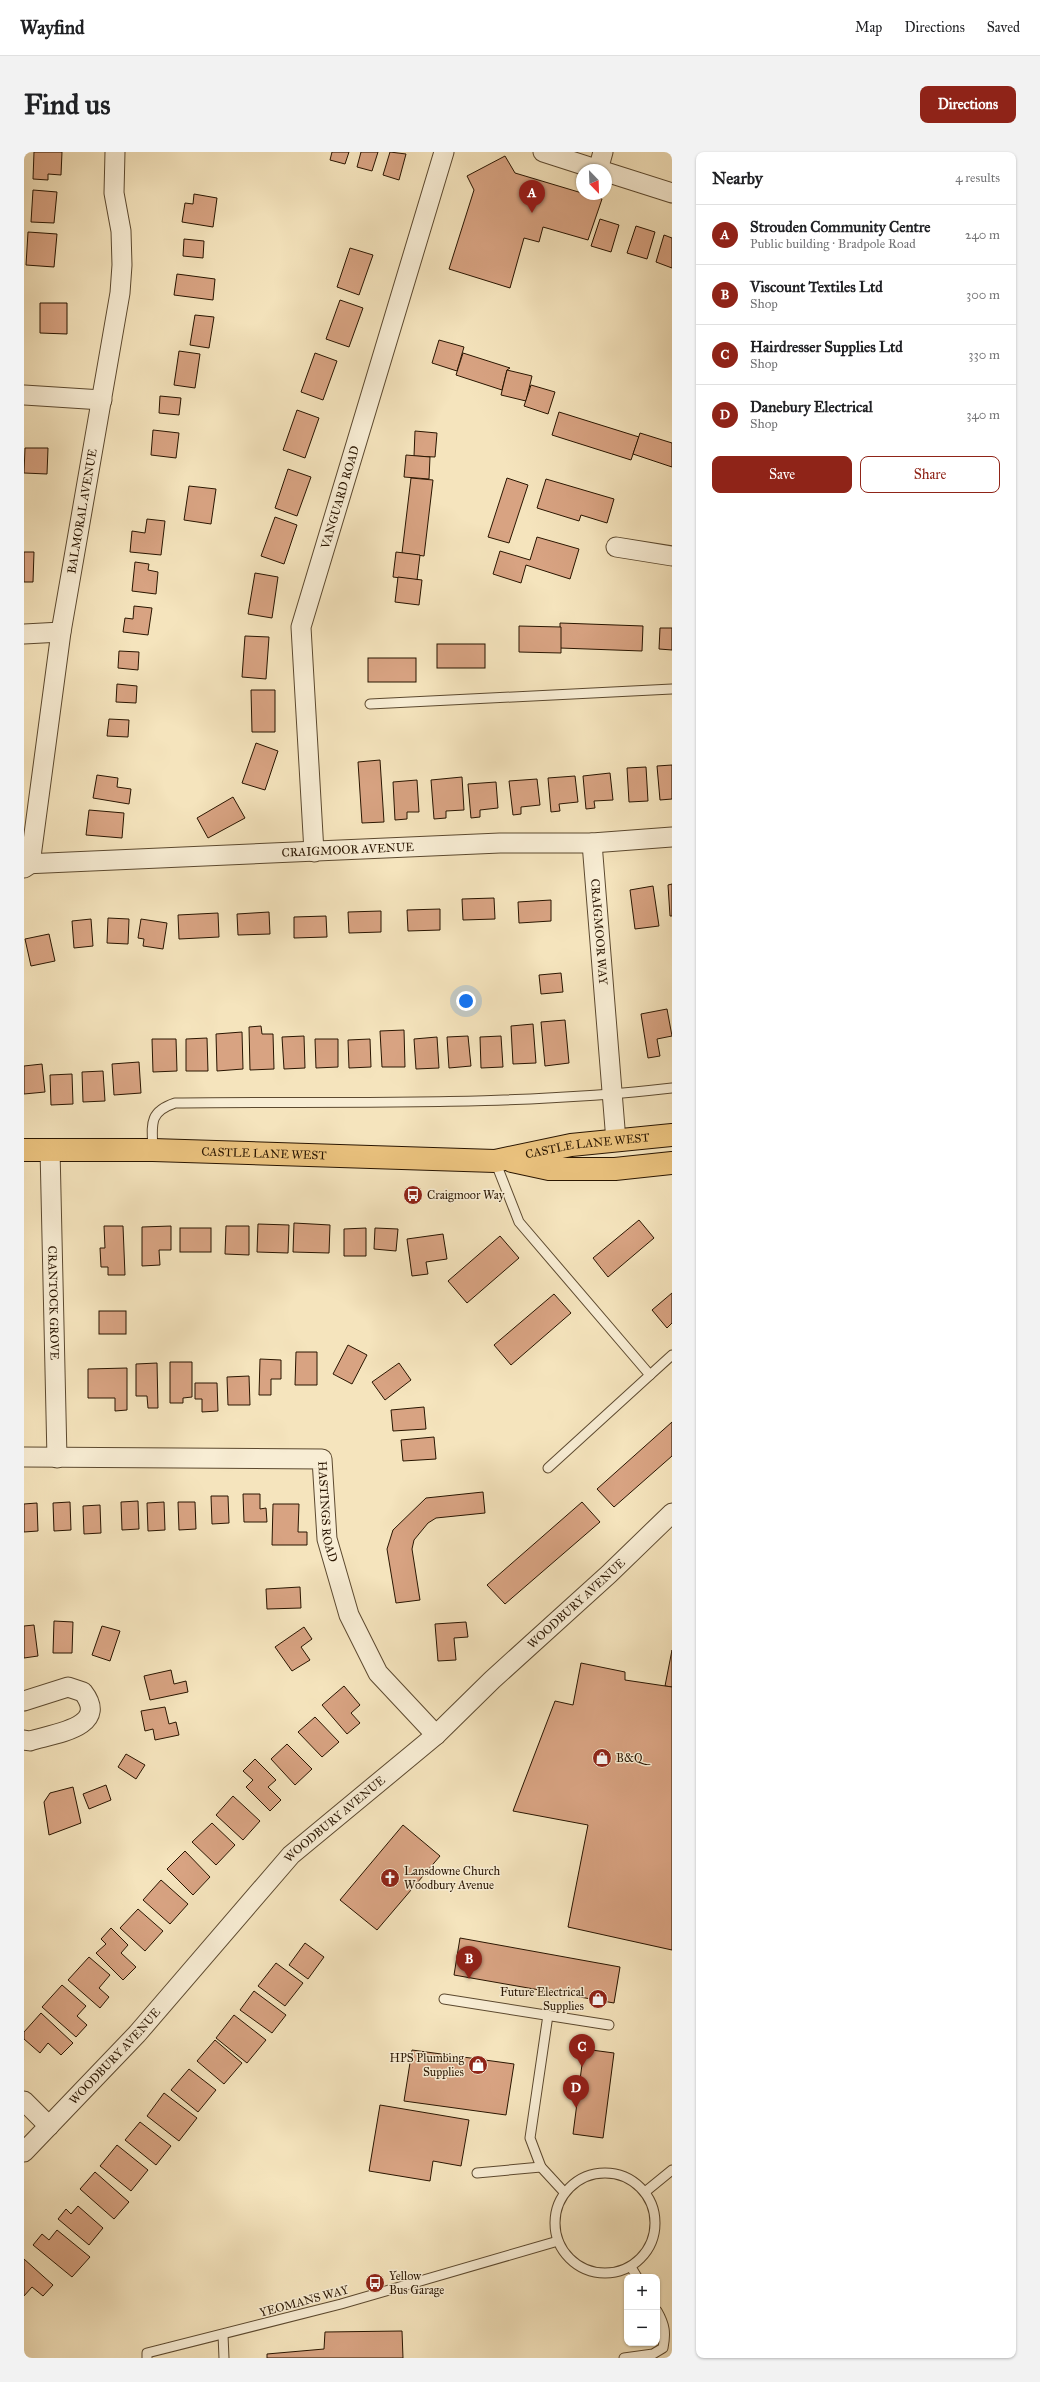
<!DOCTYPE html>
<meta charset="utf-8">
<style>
body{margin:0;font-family:"IM FELL Great Primer",serif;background:#f2f2f2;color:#202124}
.controls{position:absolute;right:12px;bottom:12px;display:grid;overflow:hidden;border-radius:8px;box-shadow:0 1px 3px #0004}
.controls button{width:36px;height:36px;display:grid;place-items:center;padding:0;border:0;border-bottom:1px solid #e0e0e0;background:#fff;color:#202124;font:20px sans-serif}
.compass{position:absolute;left:552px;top:12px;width:36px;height:36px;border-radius:50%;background:#fff;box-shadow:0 1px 3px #0004;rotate:157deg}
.you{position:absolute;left:442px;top:849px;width:14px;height:14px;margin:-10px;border:3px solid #fff;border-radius:50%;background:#1a73e8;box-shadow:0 0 0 6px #1a73e833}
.badge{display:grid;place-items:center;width:26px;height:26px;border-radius:50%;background:#8f2418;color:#fff;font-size:13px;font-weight:700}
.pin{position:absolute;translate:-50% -33px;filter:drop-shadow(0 1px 2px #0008)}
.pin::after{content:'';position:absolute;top:21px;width:14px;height:12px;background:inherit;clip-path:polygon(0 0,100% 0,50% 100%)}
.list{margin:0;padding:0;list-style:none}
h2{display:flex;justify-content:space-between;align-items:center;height:52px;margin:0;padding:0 16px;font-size:17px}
h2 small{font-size:13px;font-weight:400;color:#757577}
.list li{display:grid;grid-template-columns:26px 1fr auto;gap:12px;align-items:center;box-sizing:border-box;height:60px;padding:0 16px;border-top:1px solid #e0e0e0}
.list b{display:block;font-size:15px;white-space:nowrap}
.list p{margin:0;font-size:13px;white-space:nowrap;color:#757577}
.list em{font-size:13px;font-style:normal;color:#757577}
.actions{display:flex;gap:8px;padding:12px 16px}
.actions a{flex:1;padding:9px 0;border:1px solid #8f2418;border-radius:8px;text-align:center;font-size:14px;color:#8f2418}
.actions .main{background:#8f2418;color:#fff}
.map{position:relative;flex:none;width:648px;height:2206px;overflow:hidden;border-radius:8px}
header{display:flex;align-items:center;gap:24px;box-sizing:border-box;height:56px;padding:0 20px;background:#fff;border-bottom:1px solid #e0e0e0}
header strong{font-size:19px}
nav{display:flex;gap:22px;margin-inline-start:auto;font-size:14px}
.intro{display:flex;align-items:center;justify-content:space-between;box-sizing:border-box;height:96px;padding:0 24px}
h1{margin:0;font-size:28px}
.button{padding:10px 18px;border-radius:8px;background:#8f2418;color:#fff;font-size:14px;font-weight:700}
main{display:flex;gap:24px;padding:0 24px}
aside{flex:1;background:#fff;border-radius:8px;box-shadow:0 1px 3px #0004}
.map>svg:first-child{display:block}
</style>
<header>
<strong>Wayfind</strong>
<nav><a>Map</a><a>Directions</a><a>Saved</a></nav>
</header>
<div class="intro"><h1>Find us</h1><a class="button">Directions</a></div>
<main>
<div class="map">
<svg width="648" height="2206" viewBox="0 0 648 2206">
<rect width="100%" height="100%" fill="#f5e4bd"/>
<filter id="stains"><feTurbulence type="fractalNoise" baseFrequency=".005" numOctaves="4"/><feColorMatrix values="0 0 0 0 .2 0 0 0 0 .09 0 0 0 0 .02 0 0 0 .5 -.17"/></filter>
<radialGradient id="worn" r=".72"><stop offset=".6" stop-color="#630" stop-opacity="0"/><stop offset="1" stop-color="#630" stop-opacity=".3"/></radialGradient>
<!-- building -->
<g fill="#d8a382" stroke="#291500">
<path d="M10,0H38L37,23L24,22V28L9,27Z"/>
<path d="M308,0H325L321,12L306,8Z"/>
<path d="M337,0H354L348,19L333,15Z"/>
<path d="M366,0L382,2L375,28L359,23Z"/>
<path d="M481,4L491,21L578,47L564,88L519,75L515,90L500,86L486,136L425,117L450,38L443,24Z"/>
<path d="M9,38L33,40L30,71L7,70Z"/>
<path d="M170,42L193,46L189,75L158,70L161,51L169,52Z"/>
<path d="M576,67L595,73L587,100L567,94Z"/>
<path d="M612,74L631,80L623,107L603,101Z"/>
<path d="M4,80L33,82L30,115L2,113Z"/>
<path d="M640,83L648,86V116L632,110Z"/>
<path d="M160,87L180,89L179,106L159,104Z"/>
<path d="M326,96L349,103L335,143L313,135Z"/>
<path d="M153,122L191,127L189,148L150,143Z"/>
<path d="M316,148L339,156L325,195L302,187Z"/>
<path d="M16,151H43V182L16,181Z"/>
<path d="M171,163L190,165L185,196L166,193Z"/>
<path d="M415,188L440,195L433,219L408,211Z"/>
<path d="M155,199L176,202L171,236L150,233Z"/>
<path d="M291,201L313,209L299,248L277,240Z"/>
<path d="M439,201L486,216L483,218L478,238L432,223Z"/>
<path d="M483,218L508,224L502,249L477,243Z"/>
<path d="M507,233L531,240L524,262L500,254Z"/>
<path d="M136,244L157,246L155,263L135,261Z"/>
<path d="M273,258L295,266L281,306L259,298Z"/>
<path d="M535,260L615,285L607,308L528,283Z"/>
<path d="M129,278L155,281L152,306L127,303Z"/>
<path d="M391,279L413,281L411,305L390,304Z"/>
<path d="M616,281L648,291V315L609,302Z"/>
<path d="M1,296H24L23,322L0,321Z"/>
<path d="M382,303L406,305L405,327L380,325Z"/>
<path d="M264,317L287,325L273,364L251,356Z"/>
<path d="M387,326L409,328L400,404L378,401Z"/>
<path d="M483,326L504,333L485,391L464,385Z"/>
<path d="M522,327L590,347L583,371L557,363L555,369L513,356Z"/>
<path d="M165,334L192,337L187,372L160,368Z"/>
<path d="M251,365L273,373L260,412L237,404Z"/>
<path d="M123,367L141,369L137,403L106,400L108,379L121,381Z"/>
<path d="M513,385L555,397L546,427L502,413L497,431L469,422L476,399L506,408Z"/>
<path d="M0,400H10L9,430H0Z"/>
<path d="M372,400L396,403L393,428L369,425Z"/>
<path d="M111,410L125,412L124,418L134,420L132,442L108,439Z"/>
<path d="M231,421L254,425L248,466L224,462Z"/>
<path d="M374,425L398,428L395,453L371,450Z"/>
<path d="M110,454L128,456L124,483L99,480L101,466L109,467Z"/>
<path d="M536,471L619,474L618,499L536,496Z"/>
<path d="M495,474L537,475V501L495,500Z"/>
<path d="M636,476H648V498L635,497Z"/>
<path d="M221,484L245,485L242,527L218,525Z"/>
<rect x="413" y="492" width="48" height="24"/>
<path d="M95,499L115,500L114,518L94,516Z"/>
<rect x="344" y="506" width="48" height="24"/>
<path d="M93,532L113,534L112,551L92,550Z"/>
<path d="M227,538H251V580H228Z"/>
<path d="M85,567L105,568L104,585L83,584Z"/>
<path d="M232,591L254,599L241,638L218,631Z"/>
<path d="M356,608L360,670L338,671L334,610Z"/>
<path d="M648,613V647L636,648L633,614Z"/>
<path d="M622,615L624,649L605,650L603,616Z"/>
<path d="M586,621L589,648L570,649L571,656L562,657L559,624Z"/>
<path d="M73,623L94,626L93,635L107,637L105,652L69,646Z"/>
<path d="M551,624L554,650L535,652L536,659L527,660L524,626Z"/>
<path d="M438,625L440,658L422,659V666L410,667L407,628Z"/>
<path d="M513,627L516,653L497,655V662L489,663L485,629Z"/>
<path d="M393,628L395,660H383V667L371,668L369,630Z"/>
<path d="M472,630L474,656L456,658V665L447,666L444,632Z"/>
<path d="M209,645L221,666L184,686L173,666Z"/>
<path d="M65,658L100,661L98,686L62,683Z"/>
<path d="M648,732V764H646L644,733Z"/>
<path d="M629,734L635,774L611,777L606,738Z"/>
<path d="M470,746L471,767L439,768L438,747Z"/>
<path d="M527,748V769L495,771L494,750Z"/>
<path d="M416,757V778L384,779L383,758Z"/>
<path d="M357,759V780L325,781L324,760Z"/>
<path d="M245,760L246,782L214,783L213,762Z"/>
<path d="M194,761L195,785L155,787L154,763Z"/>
<path d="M302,764L303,785L270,786V765Z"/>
<path d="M84,766L105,767L104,792L83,791Z"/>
<path d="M67,767L69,794L50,796L48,769Z"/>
<path d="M117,767L143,771L139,797L119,794L120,787L114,786Z"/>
<path d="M25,782L31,809L7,814L1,787Z"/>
<path d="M537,821L539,840L517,842L515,823Z"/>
<path d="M643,857L648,884L633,887L636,904L624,906L617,862Z"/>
<path d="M541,868L545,911L521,914L517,870Z"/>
<path d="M509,872L512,911L489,912L487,874Z"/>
<path d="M237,874L238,882H249L250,917L226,918L225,875Z"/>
<path d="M380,878L381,915H358L356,879Z"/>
<path d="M218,880L219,917L193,919L192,882Z"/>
<path d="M280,884L281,916L260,917L258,885Z"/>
<path d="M444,884L447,914L425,916L423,885Z"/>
<path d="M477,884L479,915L457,916L456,885Z"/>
<path d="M413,885L415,916L392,917L390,887Z"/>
<path d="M183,886L184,919H162V887Z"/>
<path d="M128,887H152L153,919L129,920Z"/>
<path d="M291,887H314V915L292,916Z"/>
<path d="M346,887L347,915L325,916L324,888Z"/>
<path d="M115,910L117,941L90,943L88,912Z"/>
<path d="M18,912L21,940L0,942V914Z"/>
<path d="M79,919L81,949L59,950L58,920Z"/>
<path d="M48,922L49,952L27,953L26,923Z"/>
<path d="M615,1068L630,1086L584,1125L569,1106Z"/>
<path d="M270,1071L306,1073L305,1101L269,1100Z"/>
<path d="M234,1072L265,1073L264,1101L233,1100Z"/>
<path d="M80,1074H99L101,1123H84V1115H77L76,1096H81Z"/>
<path d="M147,1074V1098H135L136,1113L118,1114V1075Z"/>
<path d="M202,1074H225V1103L201,1102Z"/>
<rect x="156" y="1076" width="31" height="24"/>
<path d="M342,1076V1104H320V1077Z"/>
<path d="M351,1076L374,1077L372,1099L350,1097Z"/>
<path d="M419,1082L423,1107L402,1110L404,1122L388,1124L383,1087Z"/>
<path d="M476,1084L495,1106L443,1151L424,1129Z"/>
<path d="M648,1141V1171L643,1176L628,1158Z"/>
<path d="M530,1142L547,1161L487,1213L470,1193Z"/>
<rect x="75" y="1159" width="27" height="23"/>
<path d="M324,1193L343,1203L328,1232L309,1222Z"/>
<path d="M272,1200H293V1233H271Z"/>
<path d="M236,1207L257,1208V1227H247V1243H235Z"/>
<path d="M146,1210H168V1245L159,1246V1251H146Z"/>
<path d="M133,1211L134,1256H124L123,1244H112V1212Z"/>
<path d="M375,1211L387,1228L361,1248L348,1230Z"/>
<path d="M103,1216V1258L91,1259V1246H64V1217Z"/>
<path d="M225,1224L226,1253H204L203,1225Z"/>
<path d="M171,1231H193L194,1259L178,1260V1247H171Z"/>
<path d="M400,1255L402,1277L369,1279L367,1258Z"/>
<path d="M648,1270V1304L590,1355L573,1337Z"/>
<path d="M410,1285L412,1307L379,1309L377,1288Z"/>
<path d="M459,1340L461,1361L412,1366L404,1371L390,1388L388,1397L396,1448L372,1451L363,1397L369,1378L402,1346Z"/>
<path d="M219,1342H236V1357L242,1356L243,1370H220Z"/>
<path d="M187,1344H204L205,1371L188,1372Z"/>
<path d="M114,1349L115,1377L98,1378L97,1350Z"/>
<path d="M46,1350L47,1378L30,1379L29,1351Z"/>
<path d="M140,1350L141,1378L124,1379L123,1351Z"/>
<path d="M154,1350H171L172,1377L155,1378Z"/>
<path d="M558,1350L576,1370L481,1452L463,1433Z"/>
<path d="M13,1351L14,1379L0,1380V1352Z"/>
<path d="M249,1352H275L274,1380H283V1393H248Z"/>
<path d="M76,1353L77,1381L60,1382L59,1354Z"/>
<path d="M276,1435L277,1456L243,1457L242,1437Z"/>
<path d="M30,1469L49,1470L48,1501H29Z"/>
<path d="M442,1470L444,1485L430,1486L432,1508L414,1509L411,1472Z"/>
<path d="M10,1473L14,1504L0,1506V1474Z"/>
<path d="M78,1474L96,1479L86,1509L68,1503Z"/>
<path d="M280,1475L288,1487L277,1495L286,1508L268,1519L251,1495Z"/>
<path d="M648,1498V1535L641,1534Z"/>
<path d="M557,1511L601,1520V1528L648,1535V1798L544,1775L564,1673L489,1659L531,1549L549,1553Z"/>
<path d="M147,1518L150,1532L162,1529L164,1540L126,1548L120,1524Z"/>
<path d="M320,1534L336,1553L327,1561L336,1571L323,1582L298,1553Z"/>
<path d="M141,1555L145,1572L152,1570L155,1583L131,1588L129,1577L121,1579L117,1559Z"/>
<path d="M291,1565L315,1590L298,1605L274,1580Z"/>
<path d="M263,1592L288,1617L271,1633L247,1607Z"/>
<path d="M102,1602L121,1613L112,1627L94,1615Z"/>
<path d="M231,1607L252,1628L244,1635L257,1648L246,1659L222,1635L229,1628L219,1619Z"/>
<path d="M82,1633L87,1648L65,1657L59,1642Z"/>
<path d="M49,1635L57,1671L25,1683L20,1650L26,1641Z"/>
<path d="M209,1644L236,1669L219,1688L192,1663Z"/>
<path d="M188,1671L211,1693L192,1713L168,1690Z"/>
<path d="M379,1673L416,1704L353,1778L316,1748Z"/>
<path d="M161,1699L186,1725L169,1743L143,1717Z"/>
<path d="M137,1728L164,1752L146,1772L119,1748Z"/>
<path d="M114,1757L139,1779L121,1799L96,1776Z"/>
<path d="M87,1776L104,1793L97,1801L112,1815L99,1828L72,1801L82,1792L77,1787Z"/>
<path d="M436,1786L596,1815L590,1851L430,1823Z"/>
<path d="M281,1791L300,1805L284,1827L265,1813Z"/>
<path d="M65,1805L86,1823L75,1836L85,1845L76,1856L44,1828Z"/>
<path d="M252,1811L279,1831L261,1854L234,1834Z"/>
<path d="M38,1833L62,1854L53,1864L63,1873L52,1885L18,1855Z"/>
<path d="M230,1839L262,1863L248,1881L216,1858Z"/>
<path d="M17,1861L49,1891L37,1903L24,1891L16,1901L0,1887V1880Z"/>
<path d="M210,1863L242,1888L223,1911L192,1886Z"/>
<path d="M191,1888L218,1911L200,1932L173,1909Z"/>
<path d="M560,1897L590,1901L579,1986L549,1982Z"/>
<path d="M388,1898L490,1912L482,1963L380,1949Z"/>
<path d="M165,1917L192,1938L174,1960L147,1938Z"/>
<path d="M140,1941L173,1966L155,1989L123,1964Z"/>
<path d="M356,1953L445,1968L437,2014L409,2009L406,2029L345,2019Z"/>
<path d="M116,1970L147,1994L132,2013L101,1988Z"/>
<path d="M93,1993L124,2018L107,2039L76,2014Z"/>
<path d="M71,2020L105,2050L90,2067L56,2037Z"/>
<path d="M54,2054L79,2076L65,2093L34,2067L42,2057L47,2062Z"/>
<path d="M33,2078L66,2105L48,2125L9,2093L18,2082L25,2088Z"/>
<path d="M0,2107L29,2133L19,2144L8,2135L0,2144Z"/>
<path d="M378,2179L379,2206H243V2202L300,2197L301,2180Z"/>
</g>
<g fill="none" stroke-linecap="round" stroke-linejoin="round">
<defs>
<g id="lane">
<path d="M346,552L648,537"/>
<path d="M129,998C128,973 124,960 151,951C317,949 484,955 648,936"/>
<path d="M471,1009L495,1070L626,1223L524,1316"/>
<path d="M626,1223L648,1203"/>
<path d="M420,1847L585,1873"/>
<path d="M524,1863L506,1986L517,2015L540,2040"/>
<circle cx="581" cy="2071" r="50"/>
<path d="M453,2021L517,2015"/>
<path d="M621,2040L648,2018"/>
<path d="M607,2115L613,2125"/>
<path d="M199,2183L200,2206"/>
<path d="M123,2206V2201L317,2152L534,2089"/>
<path d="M600,2206L629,2202L639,2196C642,2181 641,2173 633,2159"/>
</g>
<g id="street">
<path d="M519,0L575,18"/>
<path d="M574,18L579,0"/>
<path d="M582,20L648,41"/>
<path d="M0,243L78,248"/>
<path d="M592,395L648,404"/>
<path d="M0,482L37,480"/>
<path id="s1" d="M568,691L592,989"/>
<path id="s2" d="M290,700L277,475L420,0"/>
<path id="s3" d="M0,712L476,691H568L648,685"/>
<path id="s4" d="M0,716L6,712L37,480L96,141L98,113L97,79L90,41L91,0"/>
<path id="s5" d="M26,997L33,1306"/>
<path id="s6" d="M0,1305L298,1307L303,1387L325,1463L354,1521L412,1583"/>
<path d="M0,1549L44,1535L59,1540C87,1576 27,1582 6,1589L0,1588"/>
<path d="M0,1949L25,1974"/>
<path id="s7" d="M0,2000L113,1882L267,1703L412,1583L468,1528L585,1422L648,1361"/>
</g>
<g id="primary">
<path id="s8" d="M0,998H129L471,1009L547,993L648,983"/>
<path d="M488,1009L525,1017H591L648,1011"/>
</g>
</defs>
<!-- lane casing -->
<use href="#lane" stroke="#5c492f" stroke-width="11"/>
<!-- street casing -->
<use href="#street" stroke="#5c492f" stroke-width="21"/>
<!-- primary casing -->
<use href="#primary" stroke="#291500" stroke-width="24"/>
<!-- lane -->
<use href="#lane" stroke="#f8edd4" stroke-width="9"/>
<!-- street -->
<use href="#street" stroke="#f8edd4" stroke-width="19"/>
<!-- primary -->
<use href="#primary" stroke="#eac27e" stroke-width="22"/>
</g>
<!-- icons -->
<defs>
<symbol id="bus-disc" viewBox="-11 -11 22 22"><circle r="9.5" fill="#8f2418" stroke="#f8edd4"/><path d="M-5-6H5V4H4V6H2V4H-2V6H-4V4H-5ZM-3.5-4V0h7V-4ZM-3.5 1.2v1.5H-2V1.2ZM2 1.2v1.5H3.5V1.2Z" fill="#fff"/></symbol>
<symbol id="shop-disc" viewBox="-11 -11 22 22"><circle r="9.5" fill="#8f2418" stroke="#f8edd4"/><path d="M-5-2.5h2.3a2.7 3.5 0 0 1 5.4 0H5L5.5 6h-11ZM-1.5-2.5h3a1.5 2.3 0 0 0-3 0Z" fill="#fff"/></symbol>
<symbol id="church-disc" viewBox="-11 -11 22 22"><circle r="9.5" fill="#8f2418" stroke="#f8edd4"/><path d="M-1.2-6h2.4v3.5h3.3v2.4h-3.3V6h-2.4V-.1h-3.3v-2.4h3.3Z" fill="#fff"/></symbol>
</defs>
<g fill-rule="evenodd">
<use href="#bus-disc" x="378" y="1032" width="22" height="22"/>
<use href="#shop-disc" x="567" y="1595" width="22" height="22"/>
<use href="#church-disc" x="355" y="1715" width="22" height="22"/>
<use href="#shop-disc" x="563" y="1836" width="22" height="22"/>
<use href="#shop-disc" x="443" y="1902" width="22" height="22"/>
<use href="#bus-disc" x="340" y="2120" width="22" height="22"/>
</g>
<g text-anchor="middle" stroke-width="3" stroke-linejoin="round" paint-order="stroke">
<!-- street labels -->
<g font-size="12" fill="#291500" stroke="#f8edd4">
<text dy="4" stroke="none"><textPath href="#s2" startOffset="361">VANGUARD ROAD</textPath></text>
<text dy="4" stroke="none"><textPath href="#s4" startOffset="364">BALMORAL AVENUE</textPath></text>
<text dy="4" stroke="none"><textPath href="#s3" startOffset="324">CRAIGMOOR AVENUE</textPath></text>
<text dy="4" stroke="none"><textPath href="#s1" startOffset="89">CRAIGMOOR WAY</textPath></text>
<text dy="4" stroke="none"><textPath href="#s8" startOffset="565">CASTLE LANE WEST</textPath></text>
<text dy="4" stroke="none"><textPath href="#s8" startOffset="240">CASTLE LANE WEST</textPath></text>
<text dy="4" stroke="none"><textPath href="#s5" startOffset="154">CRANTOCK GROVE</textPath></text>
<text dy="4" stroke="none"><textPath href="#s6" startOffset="351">HASTINGS ROAD</textPath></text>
<text dy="4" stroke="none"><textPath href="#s7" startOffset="780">WOODBURY AVENUE</textPath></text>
<text dy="4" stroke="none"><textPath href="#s7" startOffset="456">WOODBURY AVENUE</textPath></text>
<text dy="4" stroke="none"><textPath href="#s7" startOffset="132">WOODBURY AVENUE</textPath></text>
<text transform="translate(280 2149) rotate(-15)" y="4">YEOMANS WAY</text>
</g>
<!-- poi labels -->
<g font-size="12" fill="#291500" stroke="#f8edd4" text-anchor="start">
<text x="403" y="1047">Craigmoor Way</text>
<text x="592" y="1610">B&amp;Q</text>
<text x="380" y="1723">Lansdowne Church<tspan x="380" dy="14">Woodbury Avenue</tspan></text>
<text x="560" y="1844" text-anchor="end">Future Electrical<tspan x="560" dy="14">Supplies</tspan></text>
<text x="440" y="1910" text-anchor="end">HPS Plumbing<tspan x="440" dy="14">Supplies</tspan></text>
<text x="365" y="2128">Yellow<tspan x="365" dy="14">Bus Garage</tspan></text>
</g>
</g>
<rect width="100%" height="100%" filter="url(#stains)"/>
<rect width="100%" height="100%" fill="url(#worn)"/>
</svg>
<div class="controls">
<button>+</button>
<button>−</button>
</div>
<svg class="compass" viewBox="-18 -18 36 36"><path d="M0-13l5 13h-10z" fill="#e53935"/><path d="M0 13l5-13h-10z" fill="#757577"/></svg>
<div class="you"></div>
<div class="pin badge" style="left:508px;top:61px">A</div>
<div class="pin badge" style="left:445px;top:1827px">B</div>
<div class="pin badge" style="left:558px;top:1915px">C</div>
<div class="pin badge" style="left:552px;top:1956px">D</div>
</div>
<aside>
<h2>Nearby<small>4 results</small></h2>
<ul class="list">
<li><span class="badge">A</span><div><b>Strouden Community Centre</b><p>Public building · Bradpole Road</p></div><em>240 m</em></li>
<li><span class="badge">B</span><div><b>Viscount Textiles Ltd</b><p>Shop</p></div><em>300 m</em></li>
<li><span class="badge">C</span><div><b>Hairdresser Supplies Ltd</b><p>Shop</p></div><em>330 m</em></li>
<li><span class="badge">D</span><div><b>Danebury Electrical</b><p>Shop</p></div><em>340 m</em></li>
</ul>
<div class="actions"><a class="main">Save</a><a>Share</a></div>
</aside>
</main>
